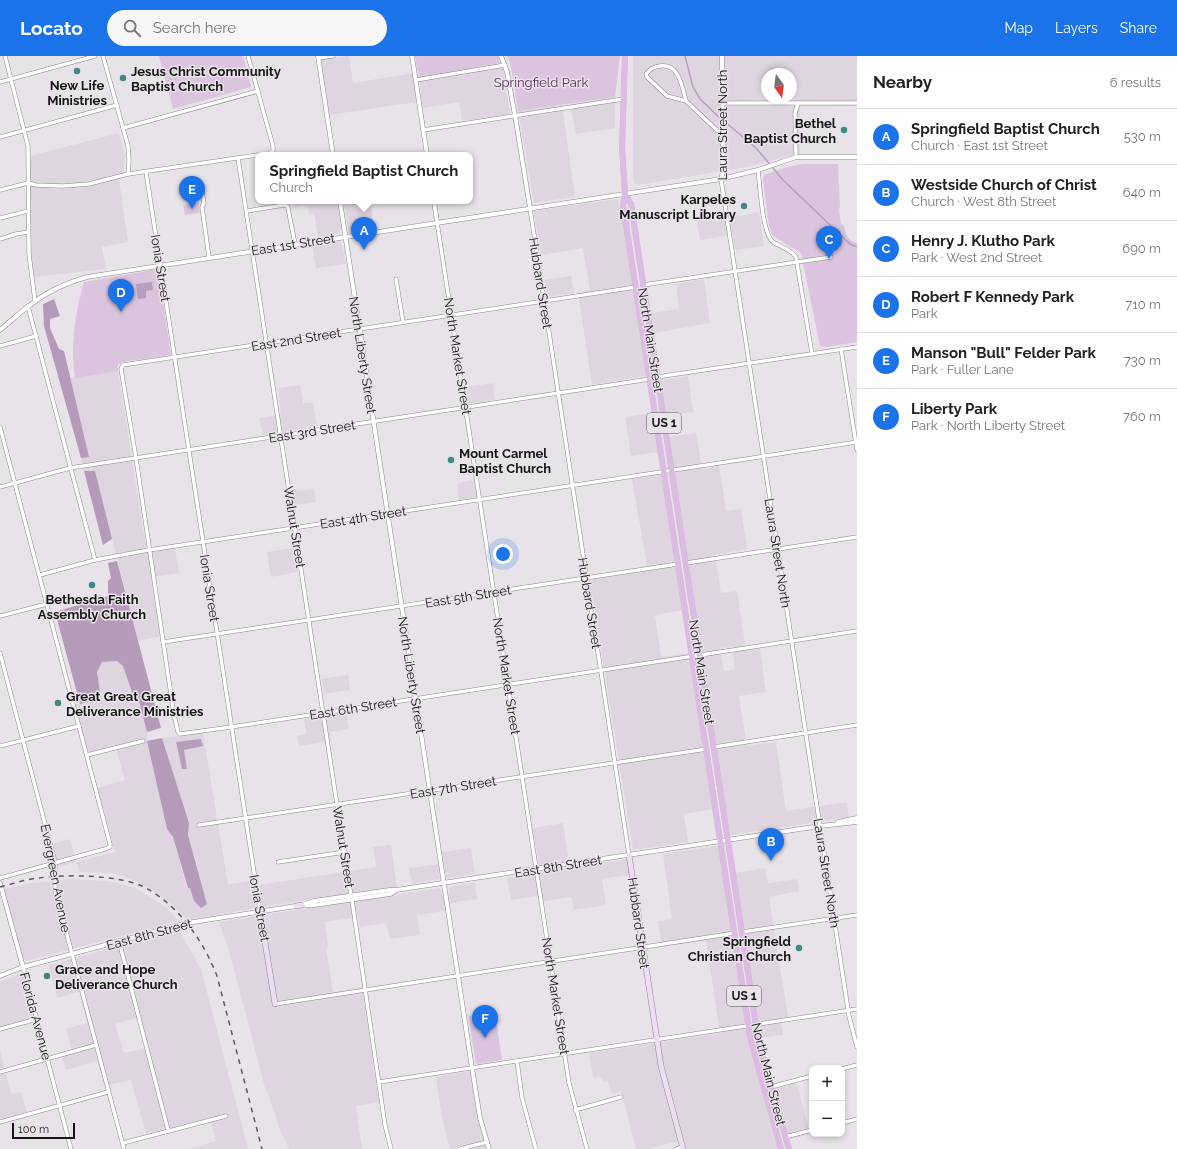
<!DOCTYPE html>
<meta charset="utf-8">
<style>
body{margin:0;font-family:Raleway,sans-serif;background:#f6f6f6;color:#202124}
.controls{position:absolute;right:12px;bottom:12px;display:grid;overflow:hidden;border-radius:8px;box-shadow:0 2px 6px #0003}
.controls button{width:36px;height:36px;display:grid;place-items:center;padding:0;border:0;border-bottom:1px solid #e0e0e0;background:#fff;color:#202124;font:20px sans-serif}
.compass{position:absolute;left:761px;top:12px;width:36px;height:36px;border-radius:50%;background:#fff;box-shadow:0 2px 6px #0003;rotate:166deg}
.scale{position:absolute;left:12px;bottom:10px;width:63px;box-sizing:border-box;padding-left:4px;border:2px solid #161516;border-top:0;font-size:11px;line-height:14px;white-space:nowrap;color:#161516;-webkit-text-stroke:3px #e8e3e9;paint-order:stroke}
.you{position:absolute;left:503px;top:498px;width:14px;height:14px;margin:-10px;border:3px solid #fff;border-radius:50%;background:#1a73e8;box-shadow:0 0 0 6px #1a73e833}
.badge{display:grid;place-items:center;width:26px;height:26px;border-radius:50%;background:#1a73e8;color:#fff;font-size:13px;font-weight:700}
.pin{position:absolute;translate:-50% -33px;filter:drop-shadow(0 1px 2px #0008)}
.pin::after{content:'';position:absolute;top:21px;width:14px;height:12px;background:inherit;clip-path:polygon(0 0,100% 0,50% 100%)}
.popup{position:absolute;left:255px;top:96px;width:218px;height:52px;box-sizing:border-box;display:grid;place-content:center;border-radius:8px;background:#fff;filter:drop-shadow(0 1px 3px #0005);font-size:13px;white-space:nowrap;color:#757577}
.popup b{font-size:15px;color:#202124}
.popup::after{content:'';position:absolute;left:50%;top:100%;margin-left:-8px;border:8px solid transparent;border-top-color:#fff}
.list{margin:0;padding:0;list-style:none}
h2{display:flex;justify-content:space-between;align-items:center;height:52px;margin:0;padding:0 16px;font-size:17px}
h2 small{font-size:13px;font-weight:400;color:#757577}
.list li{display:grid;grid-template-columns:26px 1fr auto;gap:12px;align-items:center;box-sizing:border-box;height:56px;padding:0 16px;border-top:1px solid #e0e0e0}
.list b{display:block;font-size:15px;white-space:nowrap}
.list p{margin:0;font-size:13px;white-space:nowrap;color:#757577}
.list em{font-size:13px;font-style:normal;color:#757577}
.icon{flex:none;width:22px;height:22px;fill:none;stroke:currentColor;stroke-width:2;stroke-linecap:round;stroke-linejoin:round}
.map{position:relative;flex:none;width:857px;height:1093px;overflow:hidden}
header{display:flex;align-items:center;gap:24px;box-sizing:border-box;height:56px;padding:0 20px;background:#1a73e8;color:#fff}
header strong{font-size:19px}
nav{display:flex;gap:22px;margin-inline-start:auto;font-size:14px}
.search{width:280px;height:36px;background:#f6f6f6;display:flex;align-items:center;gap:10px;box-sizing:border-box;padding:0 14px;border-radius:22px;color:#757577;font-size:15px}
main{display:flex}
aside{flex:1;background:#fff}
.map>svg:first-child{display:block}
</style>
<header>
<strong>Locato</strong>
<div class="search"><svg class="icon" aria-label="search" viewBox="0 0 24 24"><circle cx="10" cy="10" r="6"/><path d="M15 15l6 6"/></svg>Search here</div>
<nav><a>Map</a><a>Layers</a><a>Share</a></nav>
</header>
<main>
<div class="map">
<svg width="857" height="1093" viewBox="0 0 857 1093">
<rect width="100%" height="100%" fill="#e8e3e9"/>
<!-- built -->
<g fill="#dfd5e1" fill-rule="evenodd">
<path d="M349,0L353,27L413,17L417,46L329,59L321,4Z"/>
<path d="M633,0H857V50L800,51V97L752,110L638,129L634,127L633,123ZM767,18H791V42H767Z"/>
<path d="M500,7L503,12L510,58L462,65L459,46L422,52L419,22Z"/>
<path d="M615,41V72L576,78L570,48Z"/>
<path d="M562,49L575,141L534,147L518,55Z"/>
<path d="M119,77L125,99L123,122L119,123L128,186L102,191L106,213L33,221L30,187V100Z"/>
<path d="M618,143L621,160L623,162L647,320L592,329L578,237L590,234L583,192L541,199L534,155Z"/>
<path d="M293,145H337L341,174L340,176L338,178L318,181L314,158L309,159L307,149L294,151Z"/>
<path d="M362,145H370L374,172L349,175L344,148Z"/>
<path d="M722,156L724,163L759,156L764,190L735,194L733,179L700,184L696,160Z"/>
<path d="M339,185L341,187L346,208L316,212L312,189Z"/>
<path d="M571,220L574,237L547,241L545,224Z"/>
<path d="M704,223L710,267L654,277L651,257L679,253L676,228Z"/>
<path d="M118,315L146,492L174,488L179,517L151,521L160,580L138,585L95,415H84L81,402L89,401L70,322Z"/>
<path d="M688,320L693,356L665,360L660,324Z"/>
<path d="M493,327L495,344L468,348L465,331Z"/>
<path d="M300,329L303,347L313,346L317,371L263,379L259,362L281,359L278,332Z"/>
<path d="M653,357L659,396L631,400L625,361Z"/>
<path d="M696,377L702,413L719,410L726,455L741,453L747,493L715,499L721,537L737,535L746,594L760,593L766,636L739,640L747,690L776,686L786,755L847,746L849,761L732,779L731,778L728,769L669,381ZM732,591L735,613L724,615L720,592Z"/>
<path d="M662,418L683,554L655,559L661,601L689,597L714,753L684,758L688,786L633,794L590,524L648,515L632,423Z"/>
<path d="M474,424L477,441L459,444L457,427Z"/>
<path d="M314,433L316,446L295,449L294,435Z"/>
<path d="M294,492L298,516L271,521L267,496Z"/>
<path d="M117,605L123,610L134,642L139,645L147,676V685L167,773L173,781L187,832H190L194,845L201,852L207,847L188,778L189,767L162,682L203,677L228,828L252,825L253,830L376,811L373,791L391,789L397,831L256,852L187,864L176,852L151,833L130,823L113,817L80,816L76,806L58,811L54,810L48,789L70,783L76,806L115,796L97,732L125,724L116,693L89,701L76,649L101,643L97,616L102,606Z"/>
<path d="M348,619L350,634L324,638L322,623Z"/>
<path d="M346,656L349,673L330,676L331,685L299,690L297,680L306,678L304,663Z"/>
<path d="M563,767L569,805L539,810L533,772Z"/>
<path d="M717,790L719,793L748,977L778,1093H686L683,1084L648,1093H636L621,1035L612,1038L607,1025L603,1026L601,1021L593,1022L589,997L720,977L706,885L662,891L658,865L672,863L663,798Z"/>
<path d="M471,792L475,818L448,822L446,820L442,796Z"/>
<path d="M627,803L629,819L602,823L606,849L574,854L571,841L539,846L537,840L511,844L507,822Z"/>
<path d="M439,808L440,820L439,823L412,828L409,812Z"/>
<path d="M765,812L768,827L797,823L799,835L769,841L788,961L780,962L783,979L761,982L759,965L735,817Z"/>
<path d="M71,823L107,825L135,832L167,852L179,865L26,905L23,902L4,833L31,827Z"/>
<path d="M475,827L477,843L450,847L449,832L452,830Z"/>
<path d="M440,832L443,839L445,855L417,859L420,879L390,883L386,867L360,871L358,861L325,866L328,889L326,894L333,936L362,931L379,1046L356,1050L362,1093H289L280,1074L270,1043L265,1032L230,898L219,866Z"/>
<path d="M179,874L201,913L248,1093H189L216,1085L210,1062L146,1078L131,1024L104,1030L97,1005L66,1014L61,997L72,994L66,973L87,967L79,936L57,942L49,909ZM140,961L148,992L124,997L115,968Z"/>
<path d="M27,915L38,961L0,971V926Z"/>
<path d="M0,995L11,1038L21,1036L27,1056L0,1063Z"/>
<path d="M470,1015L477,1061L486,1093H450L442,1062L436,1021Z"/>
<path d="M797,1027L810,1078L788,1084L774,1033Z"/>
</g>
<!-- green -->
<g fill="#dbc5de">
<path d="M159,0H243L251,31L173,53Z"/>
<path d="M415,0H498L500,7L419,22Z"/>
<path d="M507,0H620L615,41L518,55L510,6Z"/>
<path d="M803,108H838L840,151L839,154L841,168L844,169C845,177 848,185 857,187V286L827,291L820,290L801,197L773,180L769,171L763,123L764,119L787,111Z"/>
<path d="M199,146L200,157L185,159L183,149Z"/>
<path d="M158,213L171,299L123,306L118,308V315L75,322C70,290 75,257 84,226Z"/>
<path d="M495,957L502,1004L476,1008L468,960Z"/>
</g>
<!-- forest -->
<g fill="#b49bb9">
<path d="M54,243L60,260L50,263V272L59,293L64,295L89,401L81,402L44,270L43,248Z"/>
<path d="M84,415H95L112,483L103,489Z"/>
<path d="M117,505L161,672L147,676L139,645L134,642L123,610L117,605L102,606L97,616L101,643L80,648L55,556L108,540V525L111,522L108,507Z"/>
<path d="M162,682L189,767L188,779L207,848L201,852L194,845L190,832H188L173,781L167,773L147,685Z"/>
</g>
<!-- water -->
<g fill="#b89ebd">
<path d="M152,226L153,234L146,235V242L138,243L136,228Z"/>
<path d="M201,683L203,690L184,694L187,713H182L176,686Z"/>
</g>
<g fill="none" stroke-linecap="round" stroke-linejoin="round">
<!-- stream -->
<g stroke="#b89ebd" stroke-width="1.5">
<path d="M685,0L693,31L700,43L721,63"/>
<path d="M724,65L756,92L783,124L850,188L857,191"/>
</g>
<defs>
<g id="minor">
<path d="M5,0L28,90L29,198L35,245"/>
<path d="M103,0L128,90L129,105L128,118"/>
<path d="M248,0L273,90V95L269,98L261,99"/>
<path d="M318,2L333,0"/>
<path d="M416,24L505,9"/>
<path d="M0,26L95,0"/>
<path d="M686,45C682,30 679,7 660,10C653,11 650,13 646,18L647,21L667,40L686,45L722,79"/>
<path d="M722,47H857"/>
<path d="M123,72L258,35"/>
<path d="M423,74L623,43"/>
<path d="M0,81L117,49"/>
<path d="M796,101L795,57L798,47"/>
<path d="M238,102L351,840"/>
<path d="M758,114C760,129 762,177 773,186C781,191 790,193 796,201L812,298"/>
<path d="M146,116L260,855"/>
<path d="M721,123L849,960L857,991"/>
<path d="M0,134L28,127L36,129L63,130L89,128L128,118L258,99"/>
<path d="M202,135L204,147L202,151L209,201"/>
<path d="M530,152L629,799"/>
<path d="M247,155L284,149L287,150L288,152L295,188"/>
<path d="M0,162L28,155"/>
<path d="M437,166L569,1027L587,1093"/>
<path d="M0,183L16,178L28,176"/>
<path d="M396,223L403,266"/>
<path d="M643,229L831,201"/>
<path d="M636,231L123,309L121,313L136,402L174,659L178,676L180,678L231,671L857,575"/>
<path d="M28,250L95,504"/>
<path d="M0,290L36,280"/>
<path d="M841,293L857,394"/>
<path d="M657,321L857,291"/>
<path d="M0,371L110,788V791L105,793L0,822"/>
<path d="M0,431L70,412L650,323"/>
<path d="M686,507L857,481"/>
<path d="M40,519L95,504L149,494L857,386"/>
<path d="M0,560L47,548"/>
<path d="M163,586L678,508"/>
<path d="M0,597L55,806V834L124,1093"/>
<path d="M0,690L79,670"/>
<path d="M714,691L857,669"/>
<path d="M87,699L143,685"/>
<path d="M199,769L707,693"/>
<path d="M278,806L345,796"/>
<path d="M352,844L385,1069L391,1093"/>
<path d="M742,876L857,859"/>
<path d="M119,885L168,1074"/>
<path d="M23,911L71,1093"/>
<path d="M275,948L735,877"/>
<path d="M0,973L37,963"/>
<path d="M517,1005L522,1042L536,1093"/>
<path d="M842,1013L857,1009"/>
<path d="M0,1016L96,989"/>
<path d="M379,1026L857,953"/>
<path d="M771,1031L812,1020"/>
<path d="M575,1054L621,1041"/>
<path d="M0,1066L108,1036"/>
<path d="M842,1067L857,1063"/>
<path d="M785,1081L812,1074"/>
<path d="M123,1087L226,1060"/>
<path d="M460,1093L487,1086"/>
<path d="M676,1093L683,1091"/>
</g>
<g id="tertiary">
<path d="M318,0L333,99"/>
<path d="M412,0L427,99"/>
<path d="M501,0L507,16L516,65L530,152"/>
<path d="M721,123L723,116L722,0"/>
<path d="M340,145L472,1012L480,1062L489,1093"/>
<path d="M434,145L437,166"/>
<path d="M0,274C10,266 19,257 29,250C46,236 66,227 87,221L721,123L758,114L796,101H857"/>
<path d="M838,766L857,762"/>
<path d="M575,807L820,770L857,766"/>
<path d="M0,827L23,911"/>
<path d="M302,849L314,845L390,834H396L567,808"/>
<path d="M306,849H314L390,838L395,835"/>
<path d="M0,920L23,911L187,867L296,850"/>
</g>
<g id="secondary">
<path d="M629,799L661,1010L683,1093"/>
<path d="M567,808L575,807"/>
<path d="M296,850L302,849"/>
<path d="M260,855L275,948"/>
</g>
<g id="primary">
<path d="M625,0L622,92L625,137L623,149L750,980L755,999L781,1093"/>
<path d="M625,138L631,148L756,969L760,992L789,1093"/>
</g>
</defs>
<!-- minor casing -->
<use href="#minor" stroke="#8a868b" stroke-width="4.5"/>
<!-- tertiary casing -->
<use href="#tertiary" stroke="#8a868b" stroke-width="5"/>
<!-- secondary casing -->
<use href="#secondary" stroke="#8a868b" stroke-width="6"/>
<!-- primary casing -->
<use href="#primary" stroke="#c2c2c2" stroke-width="6"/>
<!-- minor -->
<use href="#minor" stroke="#fff" stroke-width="3.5"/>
<!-- tertiary -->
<use href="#tertiary" stroke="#fff" stroke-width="4"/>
<!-- secondary -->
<use href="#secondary" stroke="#eeddf2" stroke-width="5"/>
<!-- primary -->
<use href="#primary" stroke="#debbe4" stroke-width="5.5"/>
<!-- rail -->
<path stroke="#5c5a5d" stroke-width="1.5" stroke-dasharray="5 5" stroke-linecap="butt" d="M0,831C13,828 26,823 39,822C65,818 118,819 142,830C178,848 203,884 217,920L262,1093"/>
</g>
<!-- markers -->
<g fill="#408885" stroke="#e8e3e9" stroke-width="1.5">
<circle cx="77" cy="15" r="4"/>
<circle cx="123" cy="22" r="4"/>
<circle cx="844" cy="74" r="4"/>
<circle cx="744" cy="150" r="4"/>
<circle cx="451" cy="404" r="4"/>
<circle cx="92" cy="529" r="4"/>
<circle cx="58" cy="647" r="4"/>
<circle cx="799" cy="892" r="4"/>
<circle cx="47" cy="920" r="4"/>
</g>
<g text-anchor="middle" stroke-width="3" stroke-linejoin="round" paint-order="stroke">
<!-- shield labels -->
<g fill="#e8e3e9" stroke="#555355" stroke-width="1">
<rect x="647" y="357" width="34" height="20" rx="3"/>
<rect x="727" y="930" width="34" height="20" rx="3"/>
</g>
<g font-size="12" font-weight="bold" fill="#161516">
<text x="664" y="371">US 1</text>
<text x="744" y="944">US 1</text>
</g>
<!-- poi labels -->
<g font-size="13" font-weight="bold" fill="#161516" stroke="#e8e3e9" text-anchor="start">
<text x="131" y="20">Jesus Christ Community<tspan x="131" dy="15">Baptist Church</tspan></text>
<text x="77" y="34" text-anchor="middle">New Life<tspan x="77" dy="15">Ministries</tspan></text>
<text x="836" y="72" text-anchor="end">Bethel<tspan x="836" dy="15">Baptist Church</tspan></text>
<text x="736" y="148" text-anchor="end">Karpeles<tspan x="736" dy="15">Manuscript Library</tspan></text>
<text x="459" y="402">Mount Carmel<tspan x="459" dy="15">Baptist Church</tspan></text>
<text x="92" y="548" text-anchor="middle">Bethesda Faith<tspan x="92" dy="15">Assembly Church</tspan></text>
<text x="66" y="645">Great Great Great<tspan x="66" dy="15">Deliverance Ministries</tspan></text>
<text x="791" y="890" text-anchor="end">Springfield<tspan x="791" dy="15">Christian Church</tspan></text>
<text x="55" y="918">Grace and Hope<tspan x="55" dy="15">Deliverance Church</tspan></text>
</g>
<!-- park labels -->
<g font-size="13" fill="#56325c" stroke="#e8e3e9">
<text x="541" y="31">Springfield Park</text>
</g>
<!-- street labels -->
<g font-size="13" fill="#161516" stroke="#e8e3e9">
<text transform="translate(722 69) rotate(-90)" y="5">Laura Street North</text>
<text transform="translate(293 188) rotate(-9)" y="5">East 1st Street</text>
<text transform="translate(161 212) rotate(81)" y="5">Ionia Street</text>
<text transform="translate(541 227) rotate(81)" y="5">Hubbard Street</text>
<text transform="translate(296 283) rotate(-9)" y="5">East 2nd Street</text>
<text transform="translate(651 284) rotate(81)" y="5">North Main Street</text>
<text transform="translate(363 299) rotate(81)" y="5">North Liberty Street</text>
<text transform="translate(458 300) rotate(81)" y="5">North Market Street</text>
<text transform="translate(312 375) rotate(-9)" y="5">East 3rd Street</text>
<text transform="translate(363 461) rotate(-9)" y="5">East 4th Street</text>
<text transform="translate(295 471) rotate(81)" y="5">Walnut Street</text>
<text transform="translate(778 497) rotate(81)" y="5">Laura Street North</text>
<text transform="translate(210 532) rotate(81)" y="5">Ionia Street</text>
<text transform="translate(468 540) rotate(-9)" y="5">East 5th Street</text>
<text transform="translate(590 547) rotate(81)" y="5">Hubbard Street</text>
<text transform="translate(702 616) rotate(81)" y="5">North Main Street</text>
<text transform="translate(412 619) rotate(81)" y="5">North Liberty Street</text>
<text transform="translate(507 620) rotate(81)" y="5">North Market Street</text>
<text transform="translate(353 652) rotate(-9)" y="5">East 6th Street</text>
<text transform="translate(453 731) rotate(-9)" y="5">East 7th Street</text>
<text transform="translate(344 791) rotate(81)" y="5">Walnut Street</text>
<text transform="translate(558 810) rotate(-9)" y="5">East 8th Street</text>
<text transform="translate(827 817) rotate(81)" y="5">Laura Street North</text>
<text transform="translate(56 822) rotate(79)" y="5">Evergreen Avenue</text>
<text transform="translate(260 852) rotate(80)" y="5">Ionia Street</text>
<text transform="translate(639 867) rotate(82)" y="5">Hubbard Street</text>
<text transform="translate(149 878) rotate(-15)" y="5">East 8th Street</text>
<text transform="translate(556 940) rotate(81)" y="5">North Market Street</text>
<text transform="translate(36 960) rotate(75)" y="5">Florida Avenue</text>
<text transform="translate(769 1018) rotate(76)" y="5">North Main Street</text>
</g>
</g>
</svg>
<div class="controls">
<button>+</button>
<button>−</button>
</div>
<svg class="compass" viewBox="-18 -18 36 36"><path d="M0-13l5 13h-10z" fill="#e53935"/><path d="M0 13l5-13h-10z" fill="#757577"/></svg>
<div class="scale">100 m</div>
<div class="you"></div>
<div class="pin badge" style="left:364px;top:194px">A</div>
<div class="popup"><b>Springfield Baptist Church</b>Church</div>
<div class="pin badge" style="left:771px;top:805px">B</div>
<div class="pin badge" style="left:829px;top:203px">C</div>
<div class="pin badge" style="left:121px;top:256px">D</div>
<div class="pin badge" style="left:192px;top:153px">E</div>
<div class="pin badge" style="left:485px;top:982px">F</div>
</div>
<aside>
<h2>Nearby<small>6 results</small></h2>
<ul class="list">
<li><span class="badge">A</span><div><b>Springfield Baptist Church</b><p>Church · East 1st Street</p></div><em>530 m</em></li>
<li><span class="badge">B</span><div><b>Westside Church of Christ</b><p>Church · West 8th Street</p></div><em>640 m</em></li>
<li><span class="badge">C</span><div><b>Henry J. Klutho Park</b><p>Park · West 2nd Street</p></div><em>690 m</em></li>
<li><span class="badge">D</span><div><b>Robert F Kennedy Park</b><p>Park</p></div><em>710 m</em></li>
<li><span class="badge">E</span><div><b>Manson &quot;Bull&quot; Felder Park</b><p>Park · Fuller Lane</p></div><em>730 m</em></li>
<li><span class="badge">F</span><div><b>Liberty Park</b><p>Park · North Liberty Street</p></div><em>760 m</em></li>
</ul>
</aside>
</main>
